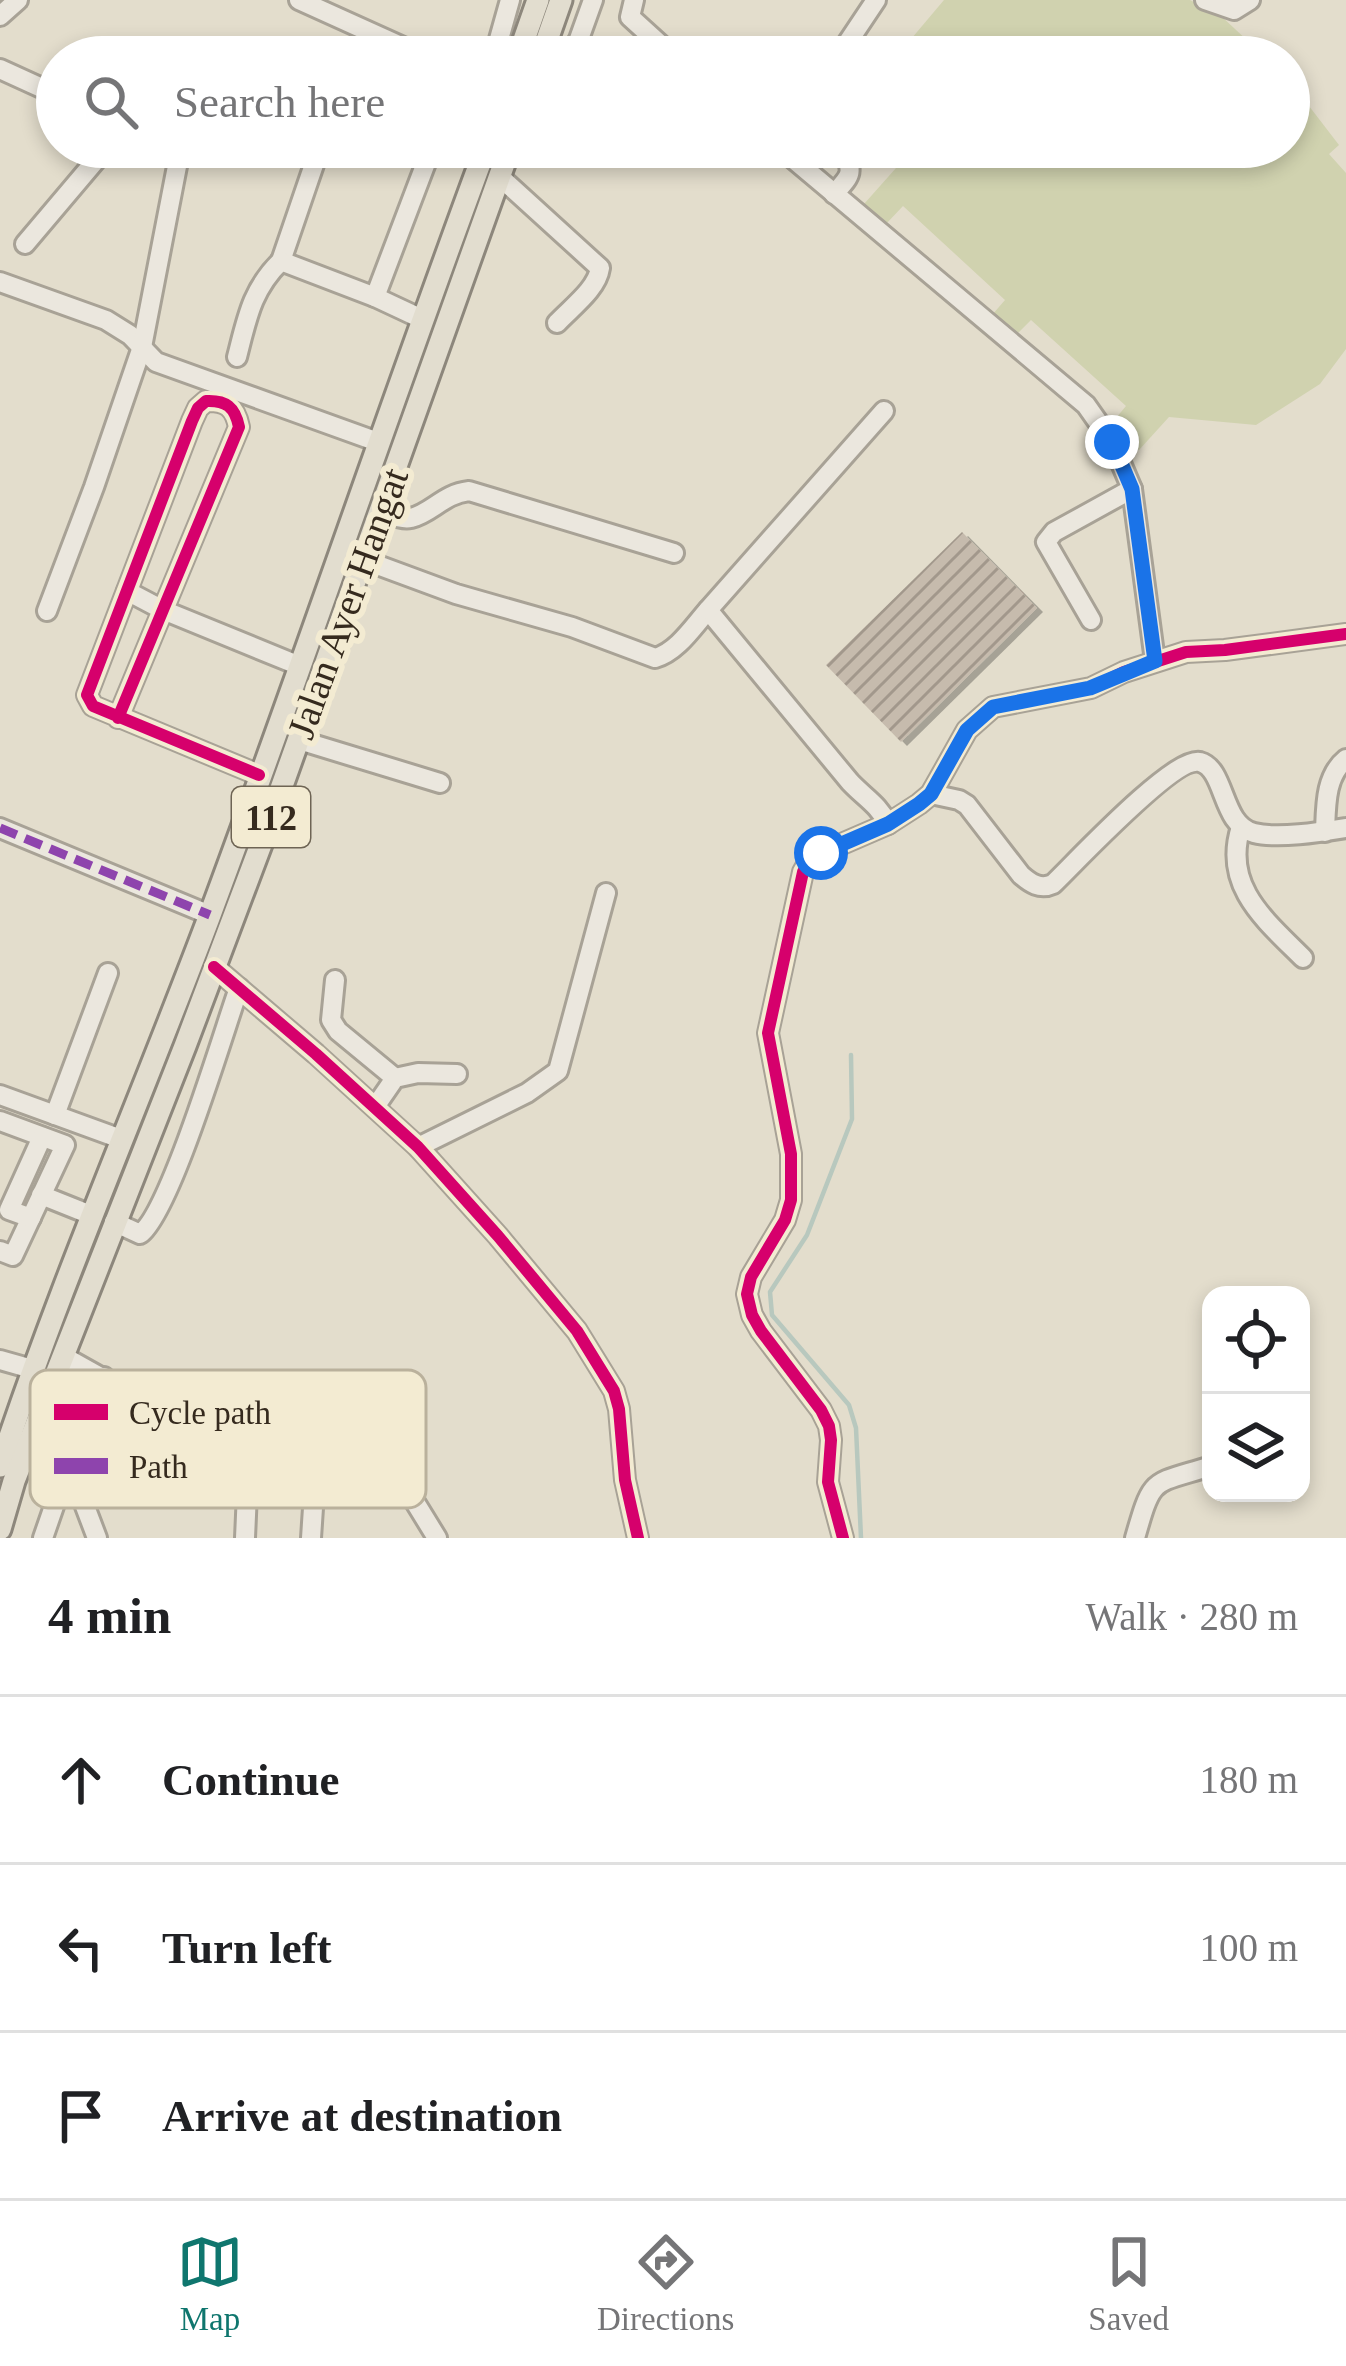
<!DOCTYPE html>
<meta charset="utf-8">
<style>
body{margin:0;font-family:Georgia,serif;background:#f2f2f2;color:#202124}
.controls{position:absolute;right:36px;bottom:36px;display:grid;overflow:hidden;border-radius:24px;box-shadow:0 6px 18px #0003}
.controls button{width:108px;height:108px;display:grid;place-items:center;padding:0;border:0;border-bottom:3px solid #e0e0e0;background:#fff;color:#202124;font:60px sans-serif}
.stop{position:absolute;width:36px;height:36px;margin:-27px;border:9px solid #1a73e8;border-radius:50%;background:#fff}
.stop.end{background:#1a73e8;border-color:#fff;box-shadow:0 3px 12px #0008}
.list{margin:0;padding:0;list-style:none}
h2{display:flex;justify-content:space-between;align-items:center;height:156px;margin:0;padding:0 48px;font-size:51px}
h2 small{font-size:39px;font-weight:400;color:#757577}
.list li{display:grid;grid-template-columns:78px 1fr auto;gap:36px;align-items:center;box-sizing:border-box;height:168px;padding:0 48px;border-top:3px solid #e0e0e0}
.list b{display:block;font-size:45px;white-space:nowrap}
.list em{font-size:39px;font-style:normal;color:#757577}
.icon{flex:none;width:66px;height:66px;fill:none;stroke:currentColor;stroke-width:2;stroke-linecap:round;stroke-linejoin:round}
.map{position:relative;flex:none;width:1346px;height:1538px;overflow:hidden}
.search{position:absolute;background:#fff;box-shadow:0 6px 18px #0003;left:36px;right:36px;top:36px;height:132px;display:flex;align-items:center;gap:30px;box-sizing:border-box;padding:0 42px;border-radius:66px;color:#757577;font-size:45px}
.sheet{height:660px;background:#fff}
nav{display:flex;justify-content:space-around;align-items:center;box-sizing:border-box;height:168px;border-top:3px solid #e0e0e0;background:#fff;font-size:33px;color:#757577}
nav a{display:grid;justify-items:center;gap:6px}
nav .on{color:#0f766e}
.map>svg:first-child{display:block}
</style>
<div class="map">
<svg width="1346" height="1538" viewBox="0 0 1346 1538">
<defs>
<pattern id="building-hatch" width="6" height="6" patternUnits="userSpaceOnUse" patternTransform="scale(3)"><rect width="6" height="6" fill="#c6bbad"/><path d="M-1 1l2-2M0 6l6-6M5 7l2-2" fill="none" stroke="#a2988c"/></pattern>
<filter id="shadow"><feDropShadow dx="6" dy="4" stdDeviation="0" flood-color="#0004"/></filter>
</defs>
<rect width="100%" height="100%" fill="#e3ddcc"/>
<!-- pitch -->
<g fill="#d0d2af">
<path d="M944,0H1190L1220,15L1265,57H902L906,45Z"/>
<path d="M1289,80L1339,145L1329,154L1346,173V349L1320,384L1256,425L1169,417L1139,450L1111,424L1126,406L1031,320L1015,336L992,315L1005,300L903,206L886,224L864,204L896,168L892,147H1289Z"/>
</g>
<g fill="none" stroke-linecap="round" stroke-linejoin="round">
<!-- stream -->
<path stroke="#b8c8be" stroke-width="4.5" d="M851,1055L852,1119L807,1235L770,1292L772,1315L849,1405L856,1428L861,1538"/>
</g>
<!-- building -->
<path fill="url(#building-hatch)" filter="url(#shadow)" d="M962,532L1037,608L901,742L826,665Z"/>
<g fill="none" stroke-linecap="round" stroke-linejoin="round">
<defs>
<g id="minor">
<path d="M299,0L425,57"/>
<path d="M634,0L630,17L674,57"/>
<path d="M1205,0L1234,10L1250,0"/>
<path d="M0,16L18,0"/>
<path d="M494,57L510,0"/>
<path d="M569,57L579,39L593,0"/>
<path d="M838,57L876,0"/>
<path d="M0,69L57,95"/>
<path d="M320,147L281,261L375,297L422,319"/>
<path d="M779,147L1086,405L1112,442L1132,489L1155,661"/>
<path d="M500,177L600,268C597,289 572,307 557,323"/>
<path d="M834,194C853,173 853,174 843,147"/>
<path d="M25,244L107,147"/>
<path d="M0,282L106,320L130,335L156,362L378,442"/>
<path d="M375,297L432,147"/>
<path d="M237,357C247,318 252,289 281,261"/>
<path d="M380,511C390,514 401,520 411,518C432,513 443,494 469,491L674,553"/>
<path d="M364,560L456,594L572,627L655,658C677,652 693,627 708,610L850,782C865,798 878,804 888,824"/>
<path d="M127,591L163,610L300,666"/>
<path d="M708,610L884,411"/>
<path d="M47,611L94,487L142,347L179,156L177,147"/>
<path d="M1091,620L1046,542L1054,532L1132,489"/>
<path d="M118,718L239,427C235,407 226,400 206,401L198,408L192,421L87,695L93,706L259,775"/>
<path d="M299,740L440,783"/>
<path d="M931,794L959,800L967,805L1021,875C1030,883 1040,890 1053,884C1075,863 1174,756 1200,762C1226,769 1221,825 1254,833C1278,839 1321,832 1346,828"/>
<path d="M1241,827C1222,886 1265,920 1303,958"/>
<path d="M0,828L210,915"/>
<path d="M1325,832C1326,806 1325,776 1346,759"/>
<path d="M214,967L316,1054L418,1147L498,1236L577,1331L614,1391L619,1409L625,1480L638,1538"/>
<path d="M335,980L331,1020L338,1031L395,1078"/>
<path d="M0,1095L121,1139"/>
<path d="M375,1107L395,1078L418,1073L457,1074"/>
<path d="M55,1115L108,973"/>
<path d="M0,1121L65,1145L13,1256L0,1251"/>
<path d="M418,1147L527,1093L558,1071L606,893"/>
<path d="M41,1195L91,1215"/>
<path d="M31,1218L9,1210L42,1137"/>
<path d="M114,1222L140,1234C170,1213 223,1033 239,988"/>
<path d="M63,1356L190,1427L221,1439L249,1447L334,1448L359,1436L373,1439L383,1450L437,1538"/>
<path d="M0,1360L32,1369"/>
<path d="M69,1464L97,1538"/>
<path d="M43,1538L79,1434L104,1377"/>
<path d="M245,1538L249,1447"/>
<path d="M311,1538L317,1448"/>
<path d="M843,1538L828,1482L831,1440L829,1426L821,1410L761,1331L752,1315L747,1294L751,1277L785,1220L791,1200V1154L768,1033L803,872L808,863L821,853L888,824L919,804L931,794L967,730L993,707L1091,688L1124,672L1186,652L1225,650L1346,634"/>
<path d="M1135,1538C1153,1475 1151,1485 1211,1466"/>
</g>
<g id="major">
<path d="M518,57L538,0"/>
<path d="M541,57L561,0"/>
<path d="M0,1466C62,1279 141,1099 210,915C305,660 391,402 486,147"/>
<path d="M0,1529L14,1481L185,1046L263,839L510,147"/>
</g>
</defs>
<!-- minor casing -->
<use href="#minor" stroke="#a8a296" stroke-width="24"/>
<!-- major casing -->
<use href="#major" stroke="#8d877c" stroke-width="27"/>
<!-- minor -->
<use href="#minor" stroke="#ebe7de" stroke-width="18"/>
<!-- major -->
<use href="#major" stroke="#e2ddcf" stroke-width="21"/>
<!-- quiet -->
<path stroke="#8e44ad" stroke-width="9" stroke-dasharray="18 9" stroke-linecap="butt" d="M0,828L210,915"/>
<defs>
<g id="cycleway">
<path d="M118,718L239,427C235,407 226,400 206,401L198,408L192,421L87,695L93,706L259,775"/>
<path d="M214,967L316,1054L418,1147L498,1236L577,1331L614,1391L619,1409L625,1480L638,1538"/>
<path d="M843,1538L828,1482L831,1440L829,1426L821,1410L761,1331L752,1315L747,1294L751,1277L785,1220L791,1200V1154L768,1033L803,872L808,863L821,853L888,824L919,804L931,794L967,730L993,707L1091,688L1124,672L1186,652L1225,650L1346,634"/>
</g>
</defs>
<!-- cycleway casing -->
<use href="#cycleway" stroke="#f3ebd2" stroke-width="20"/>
<!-- cycleway -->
<use href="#cycleway" stroke="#d6006c" stroke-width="12"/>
</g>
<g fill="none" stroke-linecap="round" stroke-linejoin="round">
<!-- route -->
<path stroke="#1a73e8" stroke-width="15" d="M821,853L888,824L919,804L931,794L967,730L993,707L1090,688L1155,661L1132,489L1112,442"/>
</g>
<g text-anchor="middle" stroke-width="12" stroke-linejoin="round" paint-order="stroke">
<!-- shield labels -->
<rect fill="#f3ebd2" stroke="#6e6454" stroke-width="3" x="232" y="787" width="78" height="60" rx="9"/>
<g font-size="36" font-weight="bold" fill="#352a1e">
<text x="271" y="830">112</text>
</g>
<!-- street labels -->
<g font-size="39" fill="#352a1e" stroke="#f3ebd2">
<text transform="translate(347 603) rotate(-70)" y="14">Jalan Ayer Hangat</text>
</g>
</g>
<!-- legend -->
<rect x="30" y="1370" width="396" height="138" rx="18" fill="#f3ebd2" stroke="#bab19c" stroke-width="3"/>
<rect x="54" y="1404" width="54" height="16" fill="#d6006c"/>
<rect x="54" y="1458" width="54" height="16" fill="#8e44ad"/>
<g font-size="33" fill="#352a1e">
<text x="129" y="1424">Cycle path</text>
<text x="129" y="1478">Path</text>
</g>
</svg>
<div class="controls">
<button><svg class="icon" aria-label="locate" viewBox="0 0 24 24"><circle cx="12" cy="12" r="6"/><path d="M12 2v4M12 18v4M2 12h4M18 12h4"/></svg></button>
<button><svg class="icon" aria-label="layers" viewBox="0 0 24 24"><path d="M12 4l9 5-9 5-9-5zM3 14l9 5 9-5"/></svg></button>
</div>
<div class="stop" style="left:821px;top:853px"></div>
<div class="stop end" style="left:1112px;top:442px"></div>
<div class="search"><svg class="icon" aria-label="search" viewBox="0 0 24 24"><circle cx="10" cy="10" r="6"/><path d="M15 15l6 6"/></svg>Search here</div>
</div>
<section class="sheet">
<h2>4 min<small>Walk · 280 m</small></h2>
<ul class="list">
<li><svg class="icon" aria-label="ahead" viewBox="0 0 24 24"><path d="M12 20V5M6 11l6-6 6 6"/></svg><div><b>Continue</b></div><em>180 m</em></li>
<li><svg class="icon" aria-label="left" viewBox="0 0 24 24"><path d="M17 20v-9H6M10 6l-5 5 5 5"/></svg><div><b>Turn left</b></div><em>100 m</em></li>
<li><svg class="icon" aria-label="arrive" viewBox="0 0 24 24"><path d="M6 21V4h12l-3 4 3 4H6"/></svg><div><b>Arrive at destination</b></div></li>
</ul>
</section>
<nav>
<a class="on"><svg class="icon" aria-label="map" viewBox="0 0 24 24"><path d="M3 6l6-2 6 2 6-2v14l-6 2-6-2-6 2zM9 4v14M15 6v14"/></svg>Map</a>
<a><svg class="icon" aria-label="directions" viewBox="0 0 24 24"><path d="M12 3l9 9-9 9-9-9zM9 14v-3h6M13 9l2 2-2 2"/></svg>Directions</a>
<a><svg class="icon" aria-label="saved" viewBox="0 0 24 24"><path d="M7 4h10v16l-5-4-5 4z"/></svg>Saved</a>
</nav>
